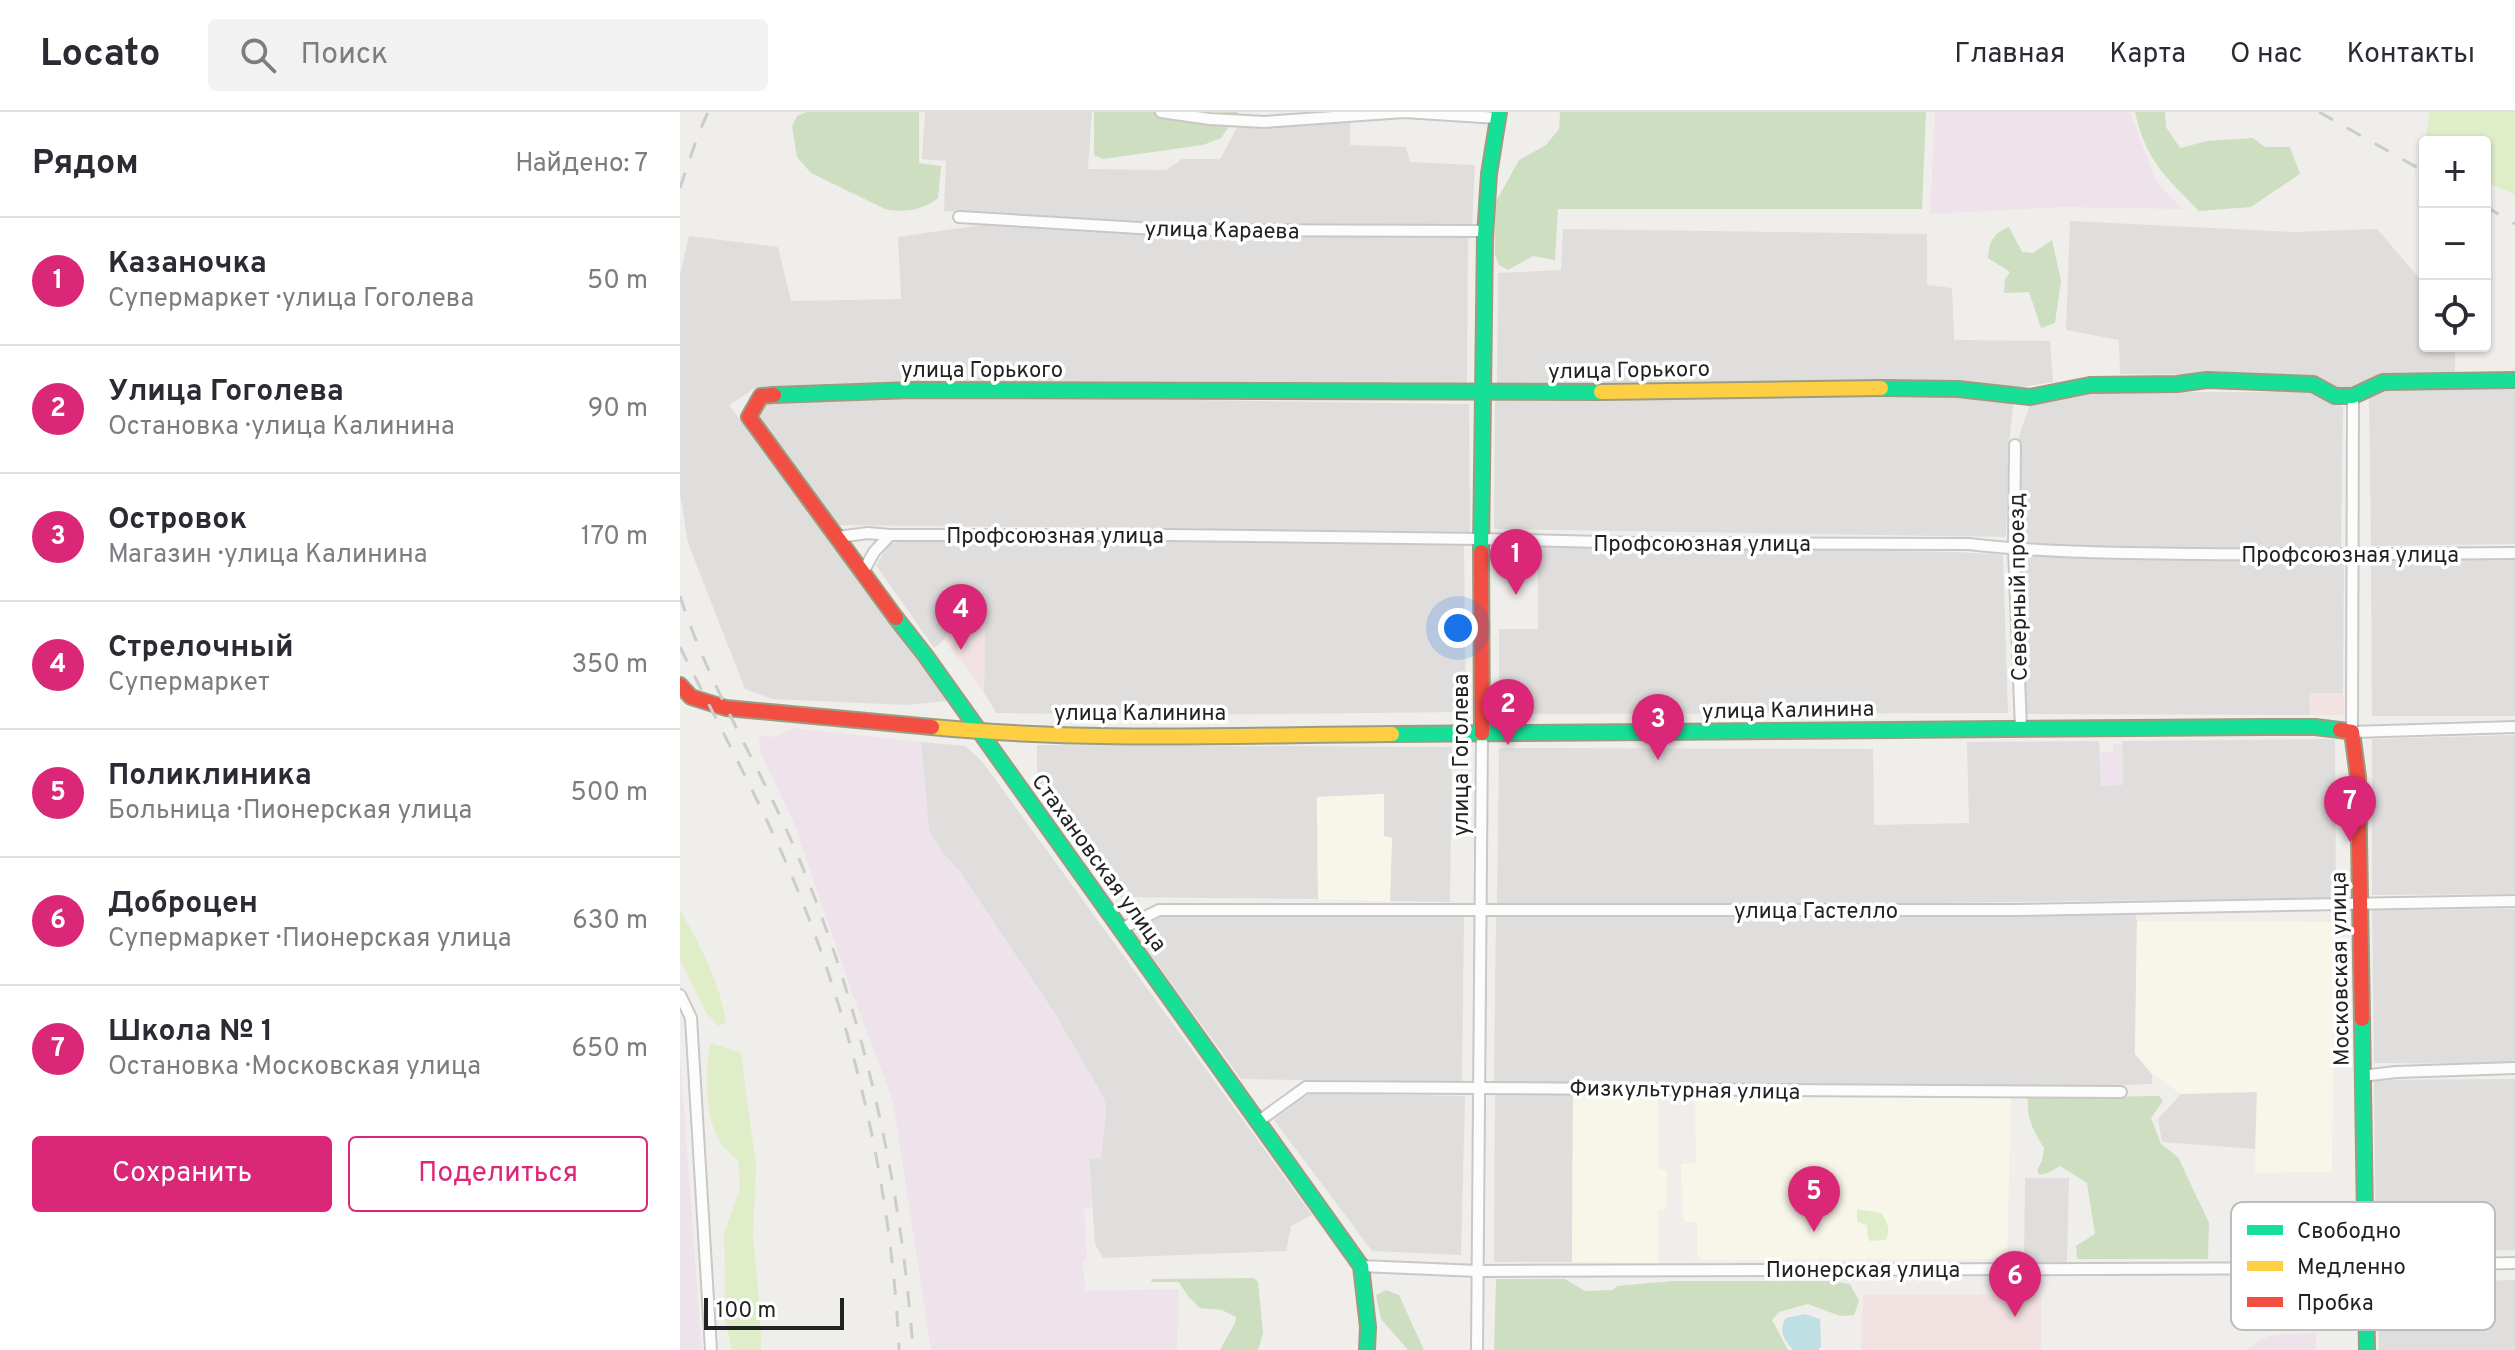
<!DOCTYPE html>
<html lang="ru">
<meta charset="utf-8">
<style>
body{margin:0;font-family:Overpass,sans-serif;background:#f2f2f3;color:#2b2b33}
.controls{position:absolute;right:24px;top:24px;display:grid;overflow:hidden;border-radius:8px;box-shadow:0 2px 6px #0004}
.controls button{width:72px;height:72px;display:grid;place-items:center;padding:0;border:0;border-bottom:2px solid #e1e1e2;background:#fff;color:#2b2b33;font:40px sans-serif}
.scale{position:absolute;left:24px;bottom:20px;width:140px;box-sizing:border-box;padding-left:8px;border:4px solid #222;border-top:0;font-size:22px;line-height:28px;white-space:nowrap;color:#222;-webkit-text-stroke:6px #fff;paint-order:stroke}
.you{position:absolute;left:778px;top:516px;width:28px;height:28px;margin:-20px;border:6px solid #fff;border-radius:50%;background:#1a73e8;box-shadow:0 0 0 12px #1a73e833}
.badge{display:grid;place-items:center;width:52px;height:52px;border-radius:50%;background:#db2777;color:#fff;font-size:26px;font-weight:700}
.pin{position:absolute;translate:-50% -66px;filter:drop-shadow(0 2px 4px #0008)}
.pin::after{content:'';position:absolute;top:42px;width:28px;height:24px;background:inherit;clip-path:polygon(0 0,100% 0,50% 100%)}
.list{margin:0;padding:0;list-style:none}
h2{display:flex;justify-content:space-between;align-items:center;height:104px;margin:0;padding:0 32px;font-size:34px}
h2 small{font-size:26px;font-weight:400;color:#7c7c81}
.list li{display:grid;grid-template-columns:52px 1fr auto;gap:24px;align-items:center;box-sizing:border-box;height:128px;padding:0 32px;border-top:2px solid #e1e1e2}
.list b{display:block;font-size:30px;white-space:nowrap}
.list p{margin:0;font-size:26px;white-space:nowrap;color:#7c7c81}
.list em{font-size:26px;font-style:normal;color:#7c7c81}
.actions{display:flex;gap:16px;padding:24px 32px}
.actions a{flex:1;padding:18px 0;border:2px solid #db2777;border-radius:8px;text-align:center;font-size:28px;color:#db2777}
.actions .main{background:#db2777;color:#fff}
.icon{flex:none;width:44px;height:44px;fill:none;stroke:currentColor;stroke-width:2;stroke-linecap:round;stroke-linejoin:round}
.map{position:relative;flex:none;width:1835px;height:1238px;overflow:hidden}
header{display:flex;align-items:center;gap:48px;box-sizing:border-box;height:112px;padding:0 40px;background:#fff;border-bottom:2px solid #e1e1e2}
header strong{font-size:38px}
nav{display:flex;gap:44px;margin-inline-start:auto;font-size:28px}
.search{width:560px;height:72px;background:#f2f2f3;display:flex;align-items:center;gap:20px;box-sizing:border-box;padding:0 28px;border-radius:8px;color:#7c7c81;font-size:30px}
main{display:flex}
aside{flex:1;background:#fff}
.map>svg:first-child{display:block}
</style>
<header>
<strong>Locato</strong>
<div class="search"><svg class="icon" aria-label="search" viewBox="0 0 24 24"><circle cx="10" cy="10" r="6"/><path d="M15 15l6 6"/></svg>Поиск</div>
<nav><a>Главная</a><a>Карта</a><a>О нас</a><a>Контакты</a></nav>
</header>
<main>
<aside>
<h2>Рядом<small>Найдено: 7</small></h2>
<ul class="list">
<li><span class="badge">1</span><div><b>Казаночка</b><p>Супермаркет · улица Гоголева</p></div><em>50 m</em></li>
<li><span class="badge">2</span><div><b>Улица Гоголева</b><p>Остановка · улица Калинина</p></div><em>90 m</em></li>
<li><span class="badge">3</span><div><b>Островок</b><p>Магазин · улица Калинина</p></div><em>170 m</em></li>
<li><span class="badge">4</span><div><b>Стрелочный</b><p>Супермаркет</p></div><em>350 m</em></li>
<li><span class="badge">5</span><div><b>Поликлиника</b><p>Больница · Пионерская улица</p></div><em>500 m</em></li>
<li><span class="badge">6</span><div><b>Доброцен</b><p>Супермаркет · Пионерская улица</p></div><em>630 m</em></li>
<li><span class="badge">7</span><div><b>Школа № 1</b><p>Остановка · Московская улица</p></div><em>650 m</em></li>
</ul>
<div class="actions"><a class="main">Сохранить</a><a>Поделиться</a></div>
</aside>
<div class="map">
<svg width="1835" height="1238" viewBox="0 0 1835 1238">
<rect width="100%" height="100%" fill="#f0eeeb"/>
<!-- residential -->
<g fill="#dfdedc">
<path d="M245,0H412L408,57L486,58L502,47H540L558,14L670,8V33L726,35L730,50L795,53L792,115H497L264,99L266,49L242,47Z"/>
<path d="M1390,109L1614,120L1697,117L1745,173V234H1775V264L1700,265L1671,277L1653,278L1629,263L1440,262L1439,228L1386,218Z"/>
<path d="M309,112L494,122L788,126L787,272L75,276L49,293L267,589L227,593L92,587L65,577L8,431L0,381V163L9,124L98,135L111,189L221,187L218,125Z"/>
<path d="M883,117L1247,122V173L1272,176L1274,228L1370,229L1373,270L1341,275L1273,270L817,275L818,161L881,158Z"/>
<path d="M1835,274V432L1691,434L1689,282L1704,275Z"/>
<path d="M1628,277L1663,295L1661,437L1340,434L1339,324L1350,292L1417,280H1583Z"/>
<path d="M1275,278L1334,285L1329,330L1326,425L814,417L815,286Z"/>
<path d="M371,286L789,292L790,420L155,413L80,307L82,293L94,287Z"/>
<path d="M255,427L784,431L786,600L494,603L316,601L304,580L305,514L292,499L266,522L265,527L254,536L196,453L210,431Z"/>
<path d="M858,433L1277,440L1323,443L1328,601L819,602V517H858Z"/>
<path d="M1340,444L1664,447L1663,581H1630V603L1342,602Z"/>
<path d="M1835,447V604H1692L1691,449Z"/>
<path d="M1835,623V782L1692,783V627Z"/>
<path d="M1655,627L1656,786L1099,793L817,791L819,636L1193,637L1194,713L1289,711L1287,630L1419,629L1422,674L1443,672L1442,629Z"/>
<path d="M241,630L285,634L301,648L632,1103L611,1114L606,1139L423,1146L415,1132L409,1046L421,1045L425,988L375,902L280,760L262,740L249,719Z"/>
<path d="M357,633L772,635L770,790L710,789L712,726L704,725L703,682L637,685L638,787L434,785L357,676Z"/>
<path d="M1835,797V952L1694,951L1692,798Z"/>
<path d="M569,801L784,805L782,970L561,967L455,821L483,802Z"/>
<path d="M1455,801L1457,809L1455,942L1472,962V972L1396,975L814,971L816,803Z"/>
<path d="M1835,967V1138L1696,1141L1694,968Z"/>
<path d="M1577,979L1575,1037L1482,1030L1478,1007L1501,982Z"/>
<path d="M630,981L785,984L781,1143L692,1139L594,1008Z"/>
<path d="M815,982L893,983L892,1150H814Z"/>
<path d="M1345,1066H1389L1387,1150H1344Z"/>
<path d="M1835,1168V1238H1699L1697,1171Z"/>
</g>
<!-- commercial -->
<g fill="#f2e2e1">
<path d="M293,499L305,515L304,580L265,527V522Z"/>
<path d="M1629,581H1663L1665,603H1630Z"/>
<path d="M1361,1182V1238H1181L1183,1183Z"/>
</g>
<!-- industrial -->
<g fill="#eee3ea">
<path d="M1255,0H1450L1476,69L1503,97L1381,95L1250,102Z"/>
<path d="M114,616L241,630L249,719L262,740L280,760L375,902L425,988L426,1004L421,1046L409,1047L412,1096L404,1097L407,1149H403L405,1179L499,1177L497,1238H251L213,989L171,878L113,709L80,640L79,626L89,622L91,626Z"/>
<path d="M1433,632H1442L1443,673L1421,674L1419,641L1433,640Z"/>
<path d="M0,942L21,1229L22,1238H0Z"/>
<path d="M1636,1220V1238H1566L1588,1224Z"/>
</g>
<!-- education -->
<g fill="#f8f6e8">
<path d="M704,682V724L712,726L710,789L638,787L637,685Z"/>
<path d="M1457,809L1654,810L1652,1060L1575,1061L1577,980L1501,982L1472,962L1455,942Z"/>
<path d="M893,983H978L979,1057L987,1058V1097L978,1098V1151L892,1150Z"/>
<path d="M1331,983L1327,1147L1021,1148L1017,1144V1110H1006L1003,1107L1001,1052L1016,1051L1015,987Z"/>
</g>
<!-- grass -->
<g fill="#dfedc9">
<path d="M1750,0H1835V83L1805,69V30H1745V40L1743,39Z"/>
<path d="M0,797C19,833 40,869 46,911L38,914L26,900L0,848Z"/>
<path d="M31,931L61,941L76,1054L73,1123L80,1198L81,1238H52L46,1212L44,1122L60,1076L58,1048C52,1043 44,1037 40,1030C25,1006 24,958 31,931Z"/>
<path d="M1118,1062L1149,1063C1155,1070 1158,1073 1155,1082L1112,1084L1108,1080L1109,1068Z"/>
<path d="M1177,1097L1201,1101C1207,1110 1211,1117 1206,1128L1190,1129L1188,1126L1187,1113L1177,1110Z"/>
</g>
<!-- forest -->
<g fill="#cddfc0">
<path d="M127,0H239V51L261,54L258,86C244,98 224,101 205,97L131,61L117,45L112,14L117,4Z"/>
<path d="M414,0H558V1L541,26L523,33L423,47L414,43Z"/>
<path d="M880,0H1246L1242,97H878L875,148L853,144L828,158L819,153L815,143L814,93L839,48L866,33L879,17Z"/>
<path d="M1455,0H1485L1486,15L1500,36L1527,29L1573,26L1585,35H1610L1620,62L1571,95L1519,99C1485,64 1466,49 1455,0Z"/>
<path d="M1329,115L1342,140L1353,141L1372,128L1381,169L1375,211L1361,216L1349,180L1324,181L1325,167L1330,160L1308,146C1309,130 1313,121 1329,115Z"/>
<path d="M822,432L837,433L841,457L834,466L823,465C816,453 816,445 822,432Z"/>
<path d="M1479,984L1483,989L1471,1006L1481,1032L1498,1045L1529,1111L1528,1147H1397L1396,1134L1415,1122L1407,1071L1380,1054L1368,1061L1359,1063L1357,1058L1362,1049L1364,1036C1354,1020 1346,1006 1348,986Z"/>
<path d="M574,1166L578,1170L583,1221L578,1238H540L555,1211L556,1205L542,1198L520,1196L507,1183L499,1170H471L472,1167Z"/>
<path d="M816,1167H885L905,1179L932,1178L937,1174L992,1169H1151L1170,1172L1179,1189L1174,1203L1160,1204L1128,1192L1099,1200L1092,1208L1108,1238H814Z"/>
<path d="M706,1178L719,1183L744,1238H728L701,1207L696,1183Z"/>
</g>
<!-- water -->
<path fill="#bedfe4" d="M1125,1202L1140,1207L1141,1235L1138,1238H1113C1104,1228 1098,1218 1106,1206Z"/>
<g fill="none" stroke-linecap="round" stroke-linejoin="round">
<defs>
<g id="street">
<path d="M481,0L530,7L584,10L724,0L818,6"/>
<path d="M279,105L492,118L805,119"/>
<path d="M1673,284L1672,620L1835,615"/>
<path d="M1335,333L1334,437L1341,617"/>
<path d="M158,425L188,421L210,423H488L800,427L959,431L1289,432C1366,441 1442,441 1519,442C1625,443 1730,442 1835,441"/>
<path d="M182,462L194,440L210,423"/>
<path d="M441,817L479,798H1335L1835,789"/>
<path d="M0,883L11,906L31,1238"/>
<path d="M1682,964L1716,960L1835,956"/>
<path d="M579,1009L626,975L1441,980"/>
<path d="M681,1154L798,1159L1685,1156L1728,1153L1835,1151"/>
<path d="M797,1238L802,621"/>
</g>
<g id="fast">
<path d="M1201,276L1278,277L1350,285L1410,273L1497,272L1527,268L1633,272L1655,284H1673L1703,270L1835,268"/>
<path d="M94,283L232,278L921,280"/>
<path d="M801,440L805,124L809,62L819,0"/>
<path d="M216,506L245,543L681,1154L688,1215L687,1238"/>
<path d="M712,622L1585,615H1635L1660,618"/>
<path d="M1682,907L1687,1238"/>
</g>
<g id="slow">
<path d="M921,280L1201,276"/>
<path d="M252,615C404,630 559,623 712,622"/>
</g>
<g id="jam">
<path d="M94,283L81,284L69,305L216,506"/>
<path d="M801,440L802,621"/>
<path d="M0,573L11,585L46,596L252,615"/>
<path d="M1660,618L1672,620L1678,665L1682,907"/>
</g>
</defs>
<!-- street casing -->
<use href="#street" stroke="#c9c8c7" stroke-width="14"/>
<!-- fast casing -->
<use href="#fast" stroke="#9b9c81" stroke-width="18"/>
<!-- slow casing -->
<use href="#slow" stroke="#9b9c81" stroke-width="18"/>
<!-- jam casing -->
<use href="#jam" stroke="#9b9c81" stroke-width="18"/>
<!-- street -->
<use href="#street" stroke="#fdfcfc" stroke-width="10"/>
<!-- fast -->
<use href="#fast" stroke="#16e098" stroke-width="14"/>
<!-- slow -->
<use href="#slow" stroke="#ffcf43" stroke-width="14"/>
<!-- jam -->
<use href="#jam" stroke="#f24e42" stroke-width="14"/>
<!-- rail -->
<g stroke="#ccc" stroke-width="3" stroke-dasharray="16 16" stroke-linecap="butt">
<path d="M1639,0L1745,60"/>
<path d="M0,76L18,23L28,0"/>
<path d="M1805,94L1835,112"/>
<path d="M0,484C29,575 81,656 118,744C183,900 221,1069 233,1238"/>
<path d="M0,535C35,606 73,676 105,748C171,899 212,1073 219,1238"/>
</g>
</g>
<g text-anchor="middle" stroke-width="7" stroke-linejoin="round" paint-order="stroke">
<!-- street labels -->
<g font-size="22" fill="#222" stroke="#fff">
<text transform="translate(542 117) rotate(1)" y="8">улица Караева</text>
<text x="302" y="265">улица Горького</text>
<text transform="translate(949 257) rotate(-1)" y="8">улица Горького</text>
<text x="375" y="431">Профсоюзная улица</text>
<text x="1022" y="439">Профсоюзная улица</text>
<text x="1670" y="450">Профсоюзная улица</text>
<text transform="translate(1337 475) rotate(-91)" y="8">Северный проезд</text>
<text transform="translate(1108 597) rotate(-1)" y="8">улица Калинина</text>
<text x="460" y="608">улица Калинина</text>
<text transform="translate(780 643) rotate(-90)" y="8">улица Гоголева</text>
<text transform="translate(420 750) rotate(54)" y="8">Стахановская улица</text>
<text x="1136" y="806">улица Гастелло</text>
<text transform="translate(1659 857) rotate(-91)" y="8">Московская улица</text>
<text transform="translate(1005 977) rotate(1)" y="8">Физкультурная улица</text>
<text x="1183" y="1165">Пионерская улица</text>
</g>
</g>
<!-- legend -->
<rect x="1551" y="1090" width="264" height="128" rx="12" fill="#fff" stroke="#bdbdbd" stroke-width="2"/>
<rect x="1567" y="1113" width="36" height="10" fill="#16e098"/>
<rect x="1567" y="1149" width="36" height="10" fill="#ffcf43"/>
<rect x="1567" y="1185" width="36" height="10" fill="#f24e42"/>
<g font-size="22" fill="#222">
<text x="1617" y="1126">Свободно</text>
<text x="1617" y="1162">Медленно</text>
<text x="1617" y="1198">Пробка</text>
</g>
</svg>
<div class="controls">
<button>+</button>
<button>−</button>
<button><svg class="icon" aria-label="locate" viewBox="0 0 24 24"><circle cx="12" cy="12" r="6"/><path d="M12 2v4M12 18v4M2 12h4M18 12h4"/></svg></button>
</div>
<div class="scale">100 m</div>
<div class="you"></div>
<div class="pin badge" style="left:836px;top:483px">1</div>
<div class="pin badge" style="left:828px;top:633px">2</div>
<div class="pin badge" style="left:978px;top:648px">3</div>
<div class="pin badge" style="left:281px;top:538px">4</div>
<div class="pin badge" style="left:1134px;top:1120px">5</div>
<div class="pin badge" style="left:1335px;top:1205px">6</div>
<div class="pin badge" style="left:1670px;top:730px">7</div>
</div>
</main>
